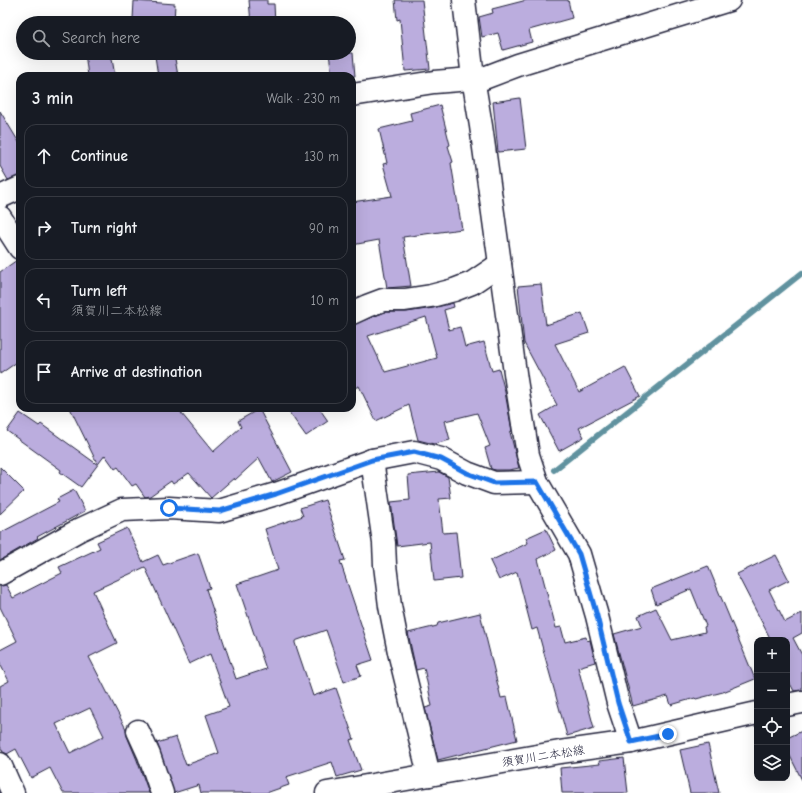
<!DOCTYPE html>
<meta charset="utf-8">
<style>
body{margin:0;font-family:"Comic Neue","Klee One",sans-serif;background:#20242c;color:#f1f3f6}
.controls{position:absolute;right:12px;bottom:12px;display:grid;overflow:hidden;border-radius:8px;box-shadow:0 4px 16px #0002}
.controls button{width:36px;height:36px;display:grid;place-items:center;padding:0;border:0;border-bottom:1px solid #363941;background:#171b24;color:#f1f3f6;font:20px sans-serif}
.stop{position:absolute;width:12px;height:12px;margin:-9px;border:3px solid #1a73e8;border-radius:50%;background:#fff}
.stop.end{background:#1a73e8;border-color:#fff;box-shadow:0 1px 4px #0008}
.list{margin:0;padding:0;list-style:none}
h2{display:flex;justify-content:space-between;align-items:center;height:52px;margin:0;padding:0 16px;font-size:17px}
h2 small{font-size:13px;font-weight:400;color:#9ea1a6}
.list li{display:grid;grid-template-columns:26px 1fr auto;gap:12px;align-items:center;box-sizing:border-box;height:64px;margin:0 8px 8px;padding:0 8px;border:1px solid #363941;border-radius:12px}
.list b{display:block;font-size:15px;white-space:nowrap}
.list p{margin:0;font-size:13px;white-space:nowrap;color:#9ea1a6}
.list em{font-size:13px;font-style:normal;color:#9ea1a6}
.icon{flex:none;width:22px;height:22px;fill:none;stroke:currentColor;stroke-width:2;stroke-linecap:round;stroke-linejoin:round}
.map{position:relative;flex:none;width:802px;height:793px;overflow:hidden}
.search{position:absolute;background:#171b24;box-shadow:0 4px 16px #0002;left:16px;top:16px;width:340px;height:44px;display:flex;align-items:center;gap:10px;box-sizing:border-box;padding:0 14px;border-radius:22px;color:#9ea1a6;font-size:15px}
.panel{position:absolute;background:#171b24;box-shadow:0 4px 16px #0002;left:16px;top:72px;width:340px;height:340px;border-radius:12px}
.map>svg:first-child{display:block}
</style>
<div class="map">
<svg width="802" height="793" viewBox="0 0 802 793">
<rect width="100%" height="100%" fill="#fff"/>
<filter id="ink" filterUnits="userSpaceOnUse"><feTurbulence type="fractalNoise" baseFrequency=".025" numOctaves="2"/><feDisplacementMap in="SourceGraphic" scale="8" xChannelSelector="R" yChannelSelector="G"/><feConvolveMatrix kernelMatrix="1 2 1 2 8 2 1 2 1" color-interpolation-filters="sRGB"/></filter>
<g filter="url(#ink)">
<g fill="none" stroke-linecap="round" stroke-linejoin="round">
<!-- stream -->
<path stroke="#60929f" stroke-width="6" d="M554,470L802,273"/>
</g>
<!-- building -->
<g fill="#bbadde" stroke="#22223b" fill-rule="evenodd">
<path d="M249,0H267V4H274L275,23H251Z"/>
<path d="M395,0H422L430,69L405,71L400,19L397,20Z"/>
<path d="M527,0H568L572,18L529,30L532,42L503,50L498,33L482,37L479,17L493,13L492,9Z"/>
<path d="M134,1L175,4L174,22L133,19Z"/>
<path d="M85,53H111L115,76H88Z"/>
<path d="M174,53L178,76H158L155,56Z"/>
<path d="M329,53H353L355,76H332Z"/>
<path d="M520,98L526,149L498,152L493,102Z"/>
<path d="M440,105L450,145L448,146L453,162L451,163L462,229L403,237L411,286L387,288L379,240L352,245V202L392,196L383,164L387,163L379,129L412,121L410,113Z"/>
<path d="M0,111L20,144V176L8,180L0,166Z"/>
<path d="M17,260H20V360L0,374V272Z"/>
<path d="M541,284L546,325L582,313L589,333L555,344L579,392L625,367L640,396L579,428L584,437L559,451L540,415L557,405L524,343L518,286Z"/>
<path d="M453,303L454,307L444,310L449,330L460,327L465,347L484,342L492,371L499,369L505,392L512,431L510,432L519,468L509,470H496L491,469L485,448L490,446L477,413L445,421L450,440L434,444L418,440L409,405L376,421L359,386L352,389V325L385,312H407L433,308ZM426,317L437,358L385,372L368,336Z"/>
<path d="M70,408H177L213,452L241,427L238,421L259,409L292,472L272,482L259,458L235,480L234,478L211,498L189,473L173,484L171,481L150,496L145,497L136,484L132,486L118,467L115,469L105,455L81,487L60,472L61,470L7,431L20,413L39,426L41,424L98,465Z"/>
<path d="M286,408H319L328,421L306,436Z"/>
<path d="M0,467L24,491L0,514Z"/>
<path d="M439,472L448,477L451,498L439,499L443,533L456,532L461,578L434,581L430,542L397,546L391,502L410,500L408,475Z"/>
<path d="M74,490L85,511L37,537L38,538L0,560V533L59,502L57,499Z"/>
<path d="M325,500L345,560L340,561L373,660L357,665L361,676L344,682L326,630L295,641V643L313,696L336,688L354,739L350,740L361,770L337,777L332,762L286,777L289,785L266,793H201L199,785L174,793L157,743L176,737L186,765L219,753L206,715L229,707L210,654L189,664L145,567L93,591L117,643L89,657L126,729L127,736L137,760L149,793H63L50,768L31,778L16,749L7,754L3,752L0,746V686L9,681L0,664V650L17,641L0,607V586L6,585L13,598L62,573L59,567L100,548L97,542L127,528L143,562L158,555L163,565L198,553L210,588L206,589L236,679L266,669L237,584L278,570L265,529L303,516L300,508ZM90,708L104,736L70,753L56,724Z"/>
<path d="M546,529L556,550L538,559L556,628L561,627L565,642L586,637L587,641L590,640L595,662L578,667L594,728L567,736L537,628L532,630L517,572L499,580L490,561L528,543L526,538Z"/>
<path d="M776,555L789,580L769,590L785,622L802,613V633L793,638L802,655V690L794,691L787,678V640H771L737,574Z"/>
<path d="M708,566L755,679L723,692L696,699L695,698L671,705L668,696L633,706L614,634L642,626L638,616L656,608L672,640L705,632L704,627L706,626L691,589L656,604L651,589Z"/>
<path d="M480,613L501,698L507,697L517,740L438,760L425,708L432,706L424,668L416,670L408,633L437,626L438,623Z"/>
<path d="M802,731V780L787,750V738Z"/>
<path d="M708,744L719,793H690L680,750Z"/>
<path d="M624,758L628,793H562L560,768L600,764L599,761Z"/>
</g>
<g fill="none" stroke-linecap="round" stroke-linejoin="round">
<defs>
<g id="minor">
<path d="M464,0L473,78L481,126L516,380L528,455L537,482L579,554L597,616L618,703L631,742"/>
<path d="M352,95L434,82L484,78L518,65L729,0"/>
<path d="M0,197L20,188"/>
<path d="M0,217L20,248"/>
<path d="M352,313L367,306L383,300H405L431,296L454,290L472,283L500,264"/>
<path d="M372,460L384,543L385,565L390,606L399,652L429,775"/>
<path d="M0,574L79,530L122,510L169,508L219,511L276,494L372,460L414,452L441,459L467,473L494,483L537,482"/>
<path d="M138,731L149,755L162,793"/>
</g>
<g id="major">
<path d="M787,705L802,702"/>
<path d="M0,764L13,793"/>
<path d="M327,793L560,752L631,742L757,713"/>
</g>
</defs>
<!-- minor casing -->
<use href="#minor" stroke="#22223b" stroke-width="25"/>
<!-- major casing -->
<use href="#major" stroke="#22223b" stroke-width="25"/>
<!-- minor -->
<use href="#minor" stroke="#fff" stroke-width="22"/>
<!-- major -->
<use href="#major" stroke="#fff" stroke-width="22"/>
</g>
</g>
<g fill="none" stroke-linecap="round" stroke-linejoin="round" filter="url(#ink)">
<!-- route -->
<path stroke="#1a73e8" stroke-width="5" d="M169,508L220,511L276,494L372,460L414,452L441,459L467,473L494,483L537,482L579,554L597,616L618,703L631,742L668,734"/>
</g>
<g text-anchor="middle" stroke-width="3" stroke-linejoin="round" paint-order="stroke">
<!-- street labels -->
<g font-size="12" fill="#22223b" stroke="#fff">
<text transform="translate(543 756) rotate(-9)" y="4">須賀川二本松線</text>
</g>
</g>
</svg>
<div class="controls">
<button>+</button>
<button>−</button>
<button><svg class="icon" aria-label="locate" viewBox="0 0 24 24"><circle cx="12" cy="12" r="6"/><path d="M12 2v4M12 18v4M2 12h4M18 12h4"/></svg></button>
<button><svg class="icon" aria-label="layers" viewBox="0 0 24 24"><path d="M12 4l9 5-9 5-9-5zM3 14l9 5 9-5"/></svg></button>
</div>
<div class="stop" style="left:169px;top:508px"></div>
<div class="stop end" style="left:668px;top:734px"></div>
<div class="search"><svg class="icon" aria-label="search" viewBox="0 0 24 24"><circle cx="10" cy="10" r="6"/><path d="M15 15l6 6"/></svg>Search here</div>
<section class="panel">
<h2>3 min<small>Walk · 230 m</small></h2>
<ul class="list">
<li><svg class="icon" aria-label="ahead" viewBox="0 0 24 24"><path d="M12 20V5M6 11l6-6 6 6"/></svg><div><b>Continue</b></div><em>130 m</em></li>
<li><svg class="icon" aria-label="right" viewBox="0 0 24 24"><path d="M7 20v-9h11M14 6l5 5-5 5"/></svg><div><b>Turn right</b></div><em>90 m</em></li>
<li><svg class="icon" aria-label="left" viewBox="0 0 24 24"><path d="M17 20v-9H6M10 6l-5 5 5 5"/></svg><div><b>Turn left</b><p>須賀川二本松線</p></div><em>10 m</em></li>
<li><svg class="icon" aria-label="arrive" viewBox="0 0 24 24"><path d="M6 21V4h12l-3 4 3 4H6"/></svg><div><b>Arrive at destination</b></div></li>
</ul>
</section>
</div>
